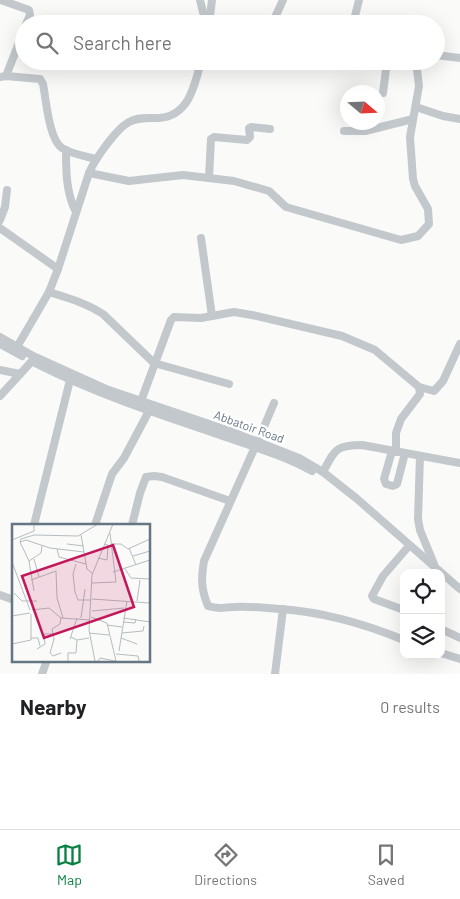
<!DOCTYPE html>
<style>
body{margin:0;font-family:Barlow,sans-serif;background:#f6f6f6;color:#202124}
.controls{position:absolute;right:15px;bottom:15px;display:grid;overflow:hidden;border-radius:10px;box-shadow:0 5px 20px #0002}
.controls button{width:45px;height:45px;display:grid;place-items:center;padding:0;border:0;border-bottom:1px solid #e0e0e0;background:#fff;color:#202124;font:25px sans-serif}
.compass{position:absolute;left:340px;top:85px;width:45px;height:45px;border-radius:50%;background:#fff;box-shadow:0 5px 20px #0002;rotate:109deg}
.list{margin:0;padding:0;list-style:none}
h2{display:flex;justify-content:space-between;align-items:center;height:65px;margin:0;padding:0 20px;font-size:21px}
h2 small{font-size:16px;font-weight:400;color:#757577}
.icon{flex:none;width:28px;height:28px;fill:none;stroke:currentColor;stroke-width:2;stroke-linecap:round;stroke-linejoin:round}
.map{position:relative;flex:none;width:460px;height:674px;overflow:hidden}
.search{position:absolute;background:#fff;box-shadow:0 5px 20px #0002;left:15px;right:15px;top:15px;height:55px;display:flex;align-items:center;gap:12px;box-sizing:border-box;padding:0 18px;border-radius:28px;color:#757577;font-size:19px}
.sheet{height:155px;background:#fff}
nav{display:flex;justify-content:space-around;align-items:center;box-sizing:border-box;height:70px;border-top:1px solid #e0e0e0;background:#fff;font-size:14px;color:#757577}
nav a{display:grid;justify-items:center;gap:2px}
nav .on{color:#0b8043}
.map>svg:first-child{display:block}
</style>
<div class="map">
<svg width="460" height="674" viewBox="0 0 460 674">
<rect width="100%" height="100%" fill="#fafaf8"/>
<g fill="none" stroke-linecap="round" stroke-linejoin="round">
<!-- minor -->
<g stroke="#c3c8cc" stroke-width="8">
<path d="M1,0L29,10L30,15L26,24"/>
<path d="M200,0L206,24"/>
<path d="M209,24L212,0"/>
<path d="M272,24L283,0"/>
<path d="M353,24L359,0"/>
<path d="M436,55L460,58"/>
<path d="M6,76L24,30"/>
<path d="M0,77L6,76L40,79L43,84C46,99 49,140 62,148C71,154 85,156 96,159"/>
<path d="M383,93L387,61"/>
<path d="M416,107L443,116L460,119"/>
<path d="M344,131H365L413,119"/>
<path d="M66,150C66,171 66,193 76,212"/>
<path d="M89,173L129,181L183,175L234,181L269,191L286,207L401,240L418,236L429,224L428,209L415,186L413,179L410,137L419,86L416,61"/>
<path d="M209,178L211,139L214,137L247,140L250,137L249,128L251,127L270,129"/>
<path d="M0,220L5,207L7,190"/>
<path d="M0,228L58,269"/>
<path d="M201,238L212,316"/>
<path d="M49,292C68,298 86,303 103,314L154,363L229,384"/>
<path d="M0,337L33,356L106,389L233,432L299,458L323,472L356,498L460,589"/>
<path d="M0,344L22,356"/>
<path d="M17,347L49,292L58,269L89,173C95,159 116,129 129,122C138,117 150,118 159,118C189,116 195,85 201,61"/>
<path d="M35,363C94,393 157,414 220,435C251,446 283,455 312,471"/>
<path d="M0,370L20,374"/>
<path d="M0,396L32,361"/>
<path d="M141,401L171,320L174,317L201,318L234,312L252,315L342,336L375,350L419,387L434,391L443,381L460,344"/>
<path d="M258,441L274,403"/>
<path d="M255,447L204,561C201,579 201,589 208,606C221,610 222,607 234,607C250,606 266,608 281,609C322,612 365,624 404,640"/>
<path d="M392,451L384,479L386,484L393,486L397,484L405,453"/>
<path d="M396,452V433L401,419L420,394L419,387"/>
<path d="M420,456L418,519L420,530L434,564"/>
<path d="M323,472C335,450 335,445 362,445L460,463"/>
<path d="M34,525L70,380"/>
<path d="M95,525L112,474L124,458L149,411"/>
<path d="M132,525L140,493L146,477L154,476L162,477L230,501"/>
<path d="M0,595L14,600"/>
<path d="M404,610L374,599L372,596L383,576L408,547"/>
<path d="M441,629L460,638"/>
<path d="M441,653L460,659"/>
<path d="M42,674L47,660"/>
<path d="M275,674L283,609"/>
</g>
</g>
<g text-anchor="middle" stroke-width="5" stroke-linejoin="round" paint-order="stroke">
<!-- street labels -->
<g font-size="12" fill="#657683" stroke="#fff">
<text transform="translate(249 427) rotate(20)" y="4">Abbatoir Road</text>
</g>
</g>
<!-- overview -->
<g transform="translate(12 524)">
<rect width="138" height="138" fill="#fafaf8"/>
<path fill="none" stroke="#b5bdc2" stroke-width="1" d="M69,11L75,45L80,49M0,16L22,7V0M8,18L9,15L22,11L66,12L86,0M8,18L14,16L38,24L72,28M8,18L17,37L22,67M55,20L72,22M99,20H109L116,25L138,15M117,24L124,41M45,25L47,33L74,40M121,32L138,27M86,34L95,36L96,21L92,20M22,35L27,53M17,37L29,29L30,22M0,38L18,86M64,40L61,50L63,68L66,76H79M113,45L119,54L138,55M101,48L138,36M19,56L44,47L45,74L51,94M80,59L104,58L98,9M2,69L10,77H25M80,75L138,79M125,77L128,56M20,86L37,84L49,94L78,96M80,87L112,84M0,92L18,89M79,93L95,99L104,137M49,94L48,100L40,105L42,115L38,129L41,132L49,129M69,94L73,65M111,94L138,98M111,98L123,99L124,95M95,101L110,103M77,109L97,111M110,109L131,107L132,102M59,113L65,116L77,114M19,114H26L28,122M109,114L125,120M58,115L65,94M0,120L19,116V90M25,125L33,120L32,110H42M107,127L115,77M104,130L126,132L127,137M56,137V129H64L65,116M83,137L77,106L80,51L101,0M86,137L88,134L103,137"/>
<path fill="#c2185b" fill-opacity="0.15" stroke="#c2185b" stroke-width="2.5" d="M101,21L122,83L32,114L10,52Z"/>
<rect width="138" height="138" fill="none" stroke="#657683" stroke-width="2.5"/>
</g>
</svg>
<div class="controls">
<button><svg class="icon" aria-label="locate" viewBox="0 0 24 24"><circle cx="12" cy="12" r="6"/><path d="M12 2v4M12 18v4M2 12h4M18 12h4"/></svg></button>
<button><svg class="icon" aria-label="layers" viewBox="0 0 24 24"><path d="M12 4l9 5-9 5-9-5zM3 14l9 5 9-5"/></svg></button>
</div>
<svg class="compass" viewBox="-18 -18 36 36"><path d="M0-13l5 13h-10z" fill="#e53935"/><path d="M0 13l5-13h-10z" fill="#757577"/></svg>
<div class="search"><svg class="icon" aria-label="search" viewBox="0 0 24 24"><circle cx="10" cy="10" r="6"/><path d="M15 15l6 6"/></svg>Search here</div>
</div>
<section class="sheet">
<h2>Nearby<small>0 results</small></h2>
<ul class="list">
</ul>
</section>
<nav>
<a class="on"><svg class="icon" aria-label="map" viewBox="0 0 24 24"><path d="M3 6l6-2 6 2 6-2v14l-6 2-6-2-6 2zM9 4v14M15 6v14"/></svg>Map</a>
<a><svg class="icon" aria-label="directions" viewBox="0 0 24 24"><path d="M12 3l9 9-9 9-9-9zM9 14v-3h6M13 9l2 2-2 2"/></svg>Directions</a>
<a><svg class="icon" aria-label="saved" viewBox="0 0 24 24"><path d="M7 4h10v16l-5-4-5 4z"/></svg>Saved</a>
</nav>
